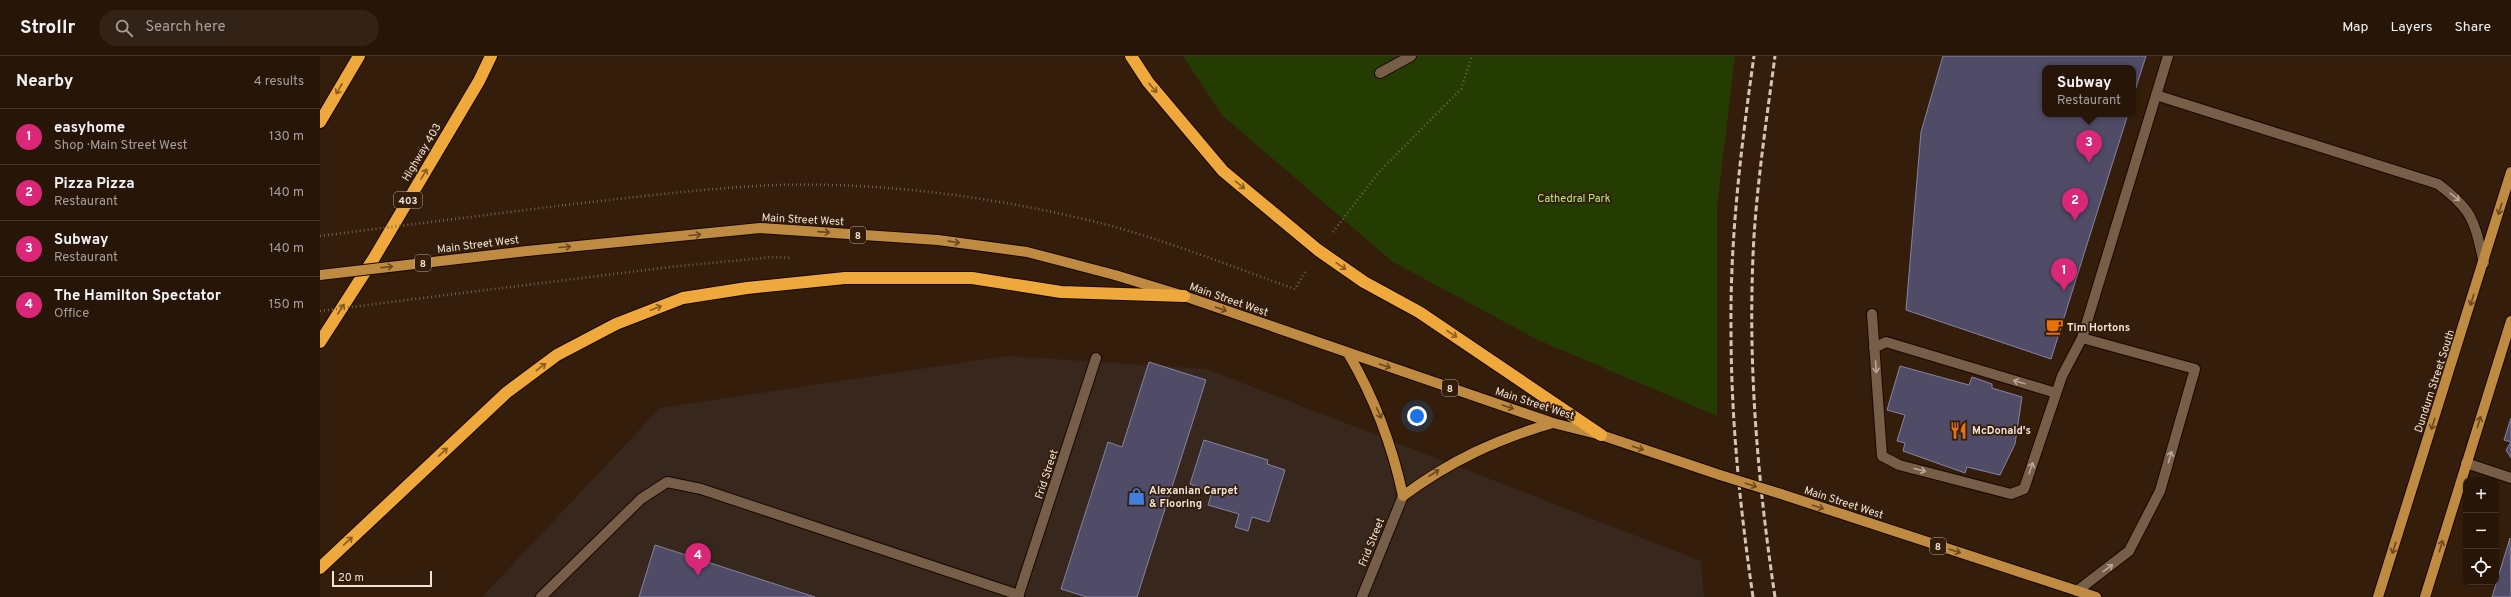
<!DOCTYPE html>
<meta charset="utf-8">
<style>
body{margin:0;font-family:Overpass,sans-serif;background:#332316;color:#f1f3f6}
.controls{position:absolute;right:12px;bottom:12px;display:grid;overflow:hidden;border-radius:8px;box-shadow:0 1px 3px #0004}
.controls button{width:36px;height:36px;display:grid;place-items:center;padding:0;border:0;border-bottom:1px solid #433529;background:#271608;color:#f1f3f6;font:20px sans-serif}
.scale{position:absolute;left:12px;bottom:10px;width:100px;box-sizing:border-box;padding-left:4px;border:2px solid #f1e2d7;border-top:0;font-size:11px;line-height:14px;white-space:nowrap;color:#f1e2d7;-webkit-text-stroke:3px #341e0b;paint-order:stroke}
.you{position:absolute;left:1097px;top:360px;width:14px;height:14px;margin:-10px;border:3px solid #fff;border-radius:50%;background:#1a73e8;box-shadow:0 0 0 6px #1a73e833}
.badge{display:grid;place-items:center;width:26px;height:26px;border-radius:50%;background:#db2777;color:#fff;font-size:13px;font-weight:700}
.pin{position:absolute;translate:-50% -33px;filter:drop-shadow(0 1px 2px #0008)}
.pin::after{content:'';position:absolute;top:21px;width:14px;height:12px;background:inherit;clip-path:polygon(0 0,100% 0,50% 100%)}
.popup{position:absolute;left:1722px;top:9px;width:94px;height:52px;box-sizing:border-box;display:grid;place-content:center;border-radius:8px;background:#271608;filter:drop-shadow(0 1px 3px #0005);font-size:13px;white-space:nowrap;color:#a49f9c}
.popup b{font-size:15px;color:#f1f3f6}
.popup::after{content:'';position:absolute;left:50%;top:100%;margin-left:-8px;border:8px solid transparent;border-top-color:#271608}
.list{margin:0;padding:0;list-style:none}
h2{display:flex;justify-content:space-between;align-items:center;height:52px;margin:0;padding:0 16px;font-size:17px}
h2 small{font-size:13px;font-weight:400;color:#a49f9c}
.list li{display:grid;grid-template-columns:26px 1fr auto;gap:12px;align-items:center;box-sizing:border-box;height:56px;padding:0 16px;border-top:1px solid #433529}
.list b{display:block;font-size:15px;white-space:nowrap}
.list p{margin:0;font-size:13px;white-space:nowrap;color:#a49f9c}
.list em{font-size:13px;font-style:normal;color:#a49f9c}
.icon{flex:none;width:22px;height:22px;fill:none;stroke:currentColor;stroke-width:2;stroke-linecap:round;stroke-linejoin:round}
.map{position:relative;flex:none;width:2191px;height:541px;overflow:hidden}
header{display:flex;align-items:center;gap:24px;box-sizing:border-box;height:56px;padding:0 20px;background:#271608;border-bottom:1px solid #433529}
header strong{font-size:19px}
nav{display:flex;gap:22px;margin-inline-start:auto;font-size:14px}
.search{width:280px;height:36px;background:#332316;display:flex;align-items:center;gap:10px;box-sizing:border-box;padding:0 14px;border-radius:22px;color:#a49f9c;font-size:15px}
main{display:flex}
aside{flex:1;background:#271608}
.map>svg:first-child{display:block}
</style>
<header>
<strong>Strollr</strong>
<div class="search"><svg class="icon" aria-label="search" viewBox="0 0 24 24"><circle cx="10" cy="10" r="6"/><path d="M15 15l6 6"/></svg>Search here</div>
<nav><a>Map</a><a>Layers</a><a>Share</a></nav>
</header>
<main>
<aside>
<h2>Nearby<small>4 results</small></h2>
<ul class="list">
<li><span class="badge">1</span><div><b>easyhome</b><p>Shop · Main Street West</p></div><em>130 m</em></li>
<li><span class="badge">2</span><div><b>Pizza Pizza</b><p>Restaurant</p></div><em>140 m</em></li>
<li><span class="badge">3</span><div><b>Subway</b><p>Restaurant</p></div><em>140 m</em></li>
<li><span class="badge">4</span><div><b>The Hamilton Spectator</b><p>Office</p></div><em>150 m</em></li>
</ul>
</aside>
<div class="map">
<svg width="2191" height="541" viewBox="0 0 2191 541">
<rect width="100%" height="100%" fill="#341e0b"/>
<!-- industrial -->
<path fill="#37271d" d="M687,300L886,313L1381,505L1384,541H162L340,352Z"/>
<!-- green -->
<path fill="#243b02" d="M863,0H1415L1397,151V360L1218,284L1073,206L902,59Z"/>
<!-- building -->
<g fill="#504c68" stroke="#8682a1">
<path d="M1623,0H1826L1813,41V12H1725V58H1808L1731,303L1586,254L1601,76Z"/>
<path d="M829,306L886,324L817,541H767L741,533L788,386L802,391Z"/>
<path d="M1580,310L1649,329L1652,321L1672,328V332L1702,341L1695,388L1680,419L1647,411L1645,417L1583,395L1585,387L1577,385L1585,359L1567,354Z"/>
<path d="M2191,362V386L2184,384Z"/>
<path d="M884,384L948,404L947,408L965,414L949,466L932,461L928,475L915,471L919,458L888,449L892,436L870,428Z"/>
<path d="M2191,386V402L2186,394Z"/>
<path d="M2190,482L2191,541H2172Z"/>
<path d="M335,489L495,541H319Z"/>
</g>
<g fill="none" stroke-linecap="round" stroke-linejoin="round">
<defs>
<g id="lane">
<path d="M1060,17L1091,0"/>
<path d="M1836,39L2118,128C2154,155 2154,165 2164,207"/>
<path d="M1552,258L1562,400L1579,409L1691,438L1704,433L1742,320L1762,282L1848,0"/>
<path d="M1554,292L1566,286L1736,337"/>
<path d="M2146,407L2191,422"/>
<path d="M1757,535L1809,495L1840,435L1875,313L1762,282"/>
<path d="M221,541L321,443L347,426L381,433L699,539"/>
</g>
<g id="street">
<path d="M698,541L776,302"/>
<path d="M1042,541L1083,440"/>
</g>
<g id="primary">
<path d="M207,195L440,172L618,184L707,196L795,219L864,240L1233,367L1281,379L1400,419"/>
<path d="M1028,297C1055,343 1072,388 1083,440C1130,405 1177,383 1233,367"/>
<path d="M1461,438L1776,541"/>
<path d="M2058,541L2191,116"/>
<path d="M2105,541L2191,265"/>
</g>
<g id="highway">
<path d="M811,0L828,26L903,115L998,194L1044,226L1099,256L1281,379"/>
<path d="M0,66L39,0"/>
<path d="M0,286L54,202L159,25L171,0"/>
<path d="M0,512L186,337L237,299L296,268L363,242L427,232L525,222H652L741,236L864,240"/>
</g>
</defs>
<!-- lane casing -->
<use href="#lane" stroke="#1a0700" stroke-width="12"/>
<!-- street casing -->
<use href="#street" stroke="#1a0700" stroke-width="12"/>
<!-- primary casing -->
<use href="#primary" stroke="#1a0700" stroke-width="12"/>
<!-- highway casing -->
<use href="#highway" stroke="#1a0700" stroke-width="14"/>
<!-- path -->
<g stroke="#766252" stroke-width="2.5" stroke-dasharray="1 3" stroke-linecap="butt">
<path d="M245,149C316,141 386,132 457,129C565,126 675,141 780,167C846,184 910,210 975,233L986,214"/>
<path d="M1013,176L1059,116L1141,33L1152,0"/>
<path d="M182,232L350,211L453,201L471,202"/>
</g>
<!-- lane -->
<use href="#lane" stroke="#775e49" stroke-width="10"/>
<!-- street -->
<use href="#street" stroke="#775e49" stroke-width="10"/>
<!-- primary -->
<use href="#primary" stroke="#bf8a41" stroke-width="10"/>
<!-- highway -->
<use href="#highway" stroke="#efa83c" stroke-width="12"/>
<!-- rail -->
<g stroke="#d5c5b9" stroke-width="3" stroke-dasharray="6 3" stroke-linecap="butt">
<path d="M1433,541C1420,452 1411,363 1411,274C1410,182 1421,91 1434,0"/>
<path d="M1455,541C1437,421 1427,301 1434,180C1438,120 1447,60 1455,0"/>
</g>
<defs>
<g id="primary-bridge">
<path d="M0,219L207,195"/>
<path d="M1400,419L1461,438"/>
</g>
</defs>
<!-- primary-bridge casing -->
<use href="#primary-bridge" stroke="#1a0700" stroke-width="12" stroke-linecap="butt"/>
<!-- path-bridge -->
<g stroke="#766252" stroke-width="2.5" stroke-dasharray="1 3" stroke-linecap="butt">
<path d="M0,180L245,149"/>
<path d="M0,255L182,232"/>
</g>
<!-- primary-bridge -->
<use href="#primary-bridge" stroke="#bf8a41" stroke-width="10"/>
</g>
<!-- one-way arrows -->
<defs><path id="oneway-shaft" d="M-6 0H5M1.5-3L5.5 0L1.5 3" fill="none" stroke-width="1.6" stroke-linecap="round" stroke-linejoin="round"/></defs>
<g stroke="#885c21">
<use href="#oneway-shaft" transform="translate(833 32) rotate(50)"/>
<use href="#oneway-shaft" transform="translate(19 33) rotate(120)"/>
<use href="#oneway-shaft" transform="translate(104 118) rotate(-59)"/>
<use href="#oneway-shaft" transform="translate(920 129) rotate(40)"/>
<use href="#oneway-shaft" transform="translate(1021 210) rotate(35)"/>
<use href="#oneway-shaft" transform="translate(336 252) rotate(-21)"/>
<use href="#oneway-shaft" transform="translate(21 253) rotate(-57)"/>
<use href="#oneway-shaft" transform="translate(1132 278) rotate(34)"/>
<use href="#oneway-shaft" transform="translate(221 311) rotate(-37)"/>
<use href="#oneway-shaft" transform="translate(123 396) rotate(-43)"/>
<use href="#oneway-shaft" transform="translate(28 485) rotate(-43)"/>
</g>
<g stroke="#baa797">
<use href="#oneway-shaft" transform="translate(2135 141) rotate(39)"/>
<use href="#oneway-shaft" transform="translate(1556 311) rotate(86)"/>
<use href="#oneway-shaft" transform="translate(1699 326) rotate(-163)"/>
<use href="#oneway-shaft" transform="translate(1850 401) rotate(-74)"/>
<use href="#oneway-shaft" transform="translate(1711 412) rotate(-71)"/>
<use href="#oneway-shaft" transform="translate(1600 414) rotate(15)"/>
<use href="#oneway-shaft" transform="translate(1788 512) rotate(-37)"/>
</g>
<g stroke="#6c4921">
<use href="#oneway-shaft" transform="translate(2180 153) rotate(107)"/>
<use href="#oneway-shaft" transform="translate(504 176) rotate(4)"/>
<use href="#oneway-shaft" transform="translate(375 179) rotate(-5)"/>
<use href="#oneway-shaft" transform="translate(634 186) rotate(8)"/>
<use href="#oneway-shaft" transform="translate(245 191) rotate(-5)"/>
<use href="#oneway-shaft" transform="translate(67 211) rotate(-7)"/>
<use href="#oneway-shaft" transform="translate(2152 244) rotate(108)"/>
<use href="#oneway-shaft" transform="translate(901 253) rotate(19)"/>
<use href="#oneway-shaft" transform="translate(1065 310) rotate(19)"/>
<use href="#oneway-shaft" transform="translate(1188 351) rotate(19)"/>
<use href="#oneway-shaft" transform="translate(1059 357) rotate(66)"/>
<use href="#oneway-shaft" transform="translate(2159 366) rotate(-73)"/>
<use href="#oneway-shaft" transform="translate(2113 368) rotate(108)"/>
<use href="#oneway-shaft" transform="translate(1318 392) rotate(18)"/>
<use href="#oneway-shaft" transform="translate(1114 417) rotate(-33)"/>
<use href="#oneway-shaft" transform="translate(1431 429) rotate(18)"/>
<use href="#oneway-shaft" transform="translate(1498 451) rotate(18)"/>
<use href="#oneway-shaft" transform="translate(2121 490) rotate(-73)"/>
<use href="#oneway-shaft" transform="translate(2074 492) rotate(108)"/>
<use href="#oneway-shaft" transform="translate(1635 495) rotate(18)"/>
</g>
<!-- icons -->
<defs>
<symbol id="cafe-bare" viewBox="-9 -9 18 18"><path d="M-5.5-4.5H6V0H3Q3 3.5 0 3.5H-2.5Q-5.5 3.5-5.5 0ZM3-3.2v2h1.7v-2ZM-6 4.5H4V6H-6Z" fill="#e8710a" stroke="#341e0b" stroke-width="2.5" paint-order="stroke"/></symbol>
<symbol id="restaurant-bare" viewBox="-9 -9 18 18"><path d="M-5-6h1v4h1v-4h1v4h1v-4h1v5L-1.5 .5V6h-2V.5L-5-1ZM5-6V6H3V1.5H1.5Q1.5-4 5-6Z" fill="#e8710a" stroke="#341e0b" stroke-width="2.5" paint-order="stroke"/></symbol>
<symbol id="shop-bare" viewBox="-9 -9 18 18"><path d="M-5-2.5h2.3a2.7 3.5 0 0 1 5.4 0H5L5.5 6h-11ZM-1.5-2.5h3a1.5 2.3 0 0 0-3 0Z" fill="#3f7fe0" stroke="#341e0b" stroke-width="2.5" paint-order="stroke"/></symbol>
</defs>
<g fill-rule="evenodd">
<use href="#cafe-bare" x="1722" y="258" width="25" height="25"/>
<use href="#restaurant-bare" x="1626" y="362" width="25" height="25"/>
<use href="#shop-bare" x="804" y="428" width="25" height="25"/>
</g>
<g text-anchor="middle" stroke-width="3.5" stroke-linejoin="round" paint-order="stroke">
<!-- shield labels -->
<g fill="#341e0b" stroke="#b8a79a" stroke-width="1">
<rect x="74" y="136" width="28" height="16" rx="3"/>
<rect x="530" y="171" width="16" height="16" rx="3"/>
<rect x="95" y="199" width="16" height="16" rx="3"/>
<rect x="1122" y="324" width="16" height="16" rx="3"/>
<rect x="1610" y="482" width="16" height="16" rx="3"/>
</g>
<g font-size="10" font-weight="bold" fill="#f1e2d7">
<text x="88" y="148">403</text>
<text x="538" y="183">8</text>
<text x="103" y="211">8</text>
<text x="1130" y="336">8</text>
<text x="1618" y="494">8</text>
</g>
<!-- street labels -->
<g font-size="11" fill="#f1e2d7" stroke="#341e0b">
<text transform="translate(101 96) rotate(-59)" y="4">Highway 403</text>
<text transform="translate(483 163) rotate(3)" y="4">Main Street West</text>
<text transform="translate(158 188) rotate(-7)" y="4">Main Street West</text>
<text transform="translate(909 243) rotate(19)" y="4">Main Street West</text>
<text transform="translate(2114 325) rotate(-72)" y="4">Dundurn Street South</text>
<text transform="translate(1215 347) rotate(18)" y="4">Main Street West</text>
<text transform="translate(726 418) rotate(-72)" y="4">Frid Street</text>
<text transform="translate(1524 446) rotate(18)" y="4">Main Street West</text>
<text transform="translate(1051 486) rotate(-68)" y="4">Frid Street</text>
</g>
<!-- park labels -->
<g font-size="11" fill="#b6ec7e" stroke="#341e0b">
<text x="1254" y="146">Cathedral Park</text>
</g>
<!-- poi labels -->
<g font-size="11" font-weight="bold" fill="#f1e2d7" stroke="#341e0b" text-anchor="start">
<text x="1747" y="275">Tim Hortons</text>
<text x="1652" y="378">McDonald's</text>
<text x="829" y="438">Alexanian Carpet<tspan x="829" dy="13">&amp; Flooring</tspan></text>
</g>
</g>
</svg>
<div class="controls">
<button>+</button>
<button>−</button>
<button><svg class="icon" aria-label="locate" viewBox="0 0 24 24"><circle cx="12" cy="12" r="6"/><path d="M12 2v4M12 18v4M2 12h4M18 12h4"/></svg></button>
</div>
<div class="scale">20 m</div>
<div class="you"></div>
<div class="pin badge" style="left:1744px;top:235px">1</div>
<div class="pin badge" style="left:1755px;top:165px">2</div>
<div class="pin badge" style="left:1769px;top:107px">3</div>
<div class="popup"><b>Subway</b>Restaurant</div>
<div class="pin badge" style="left:378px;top:520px">4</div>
</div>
</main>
